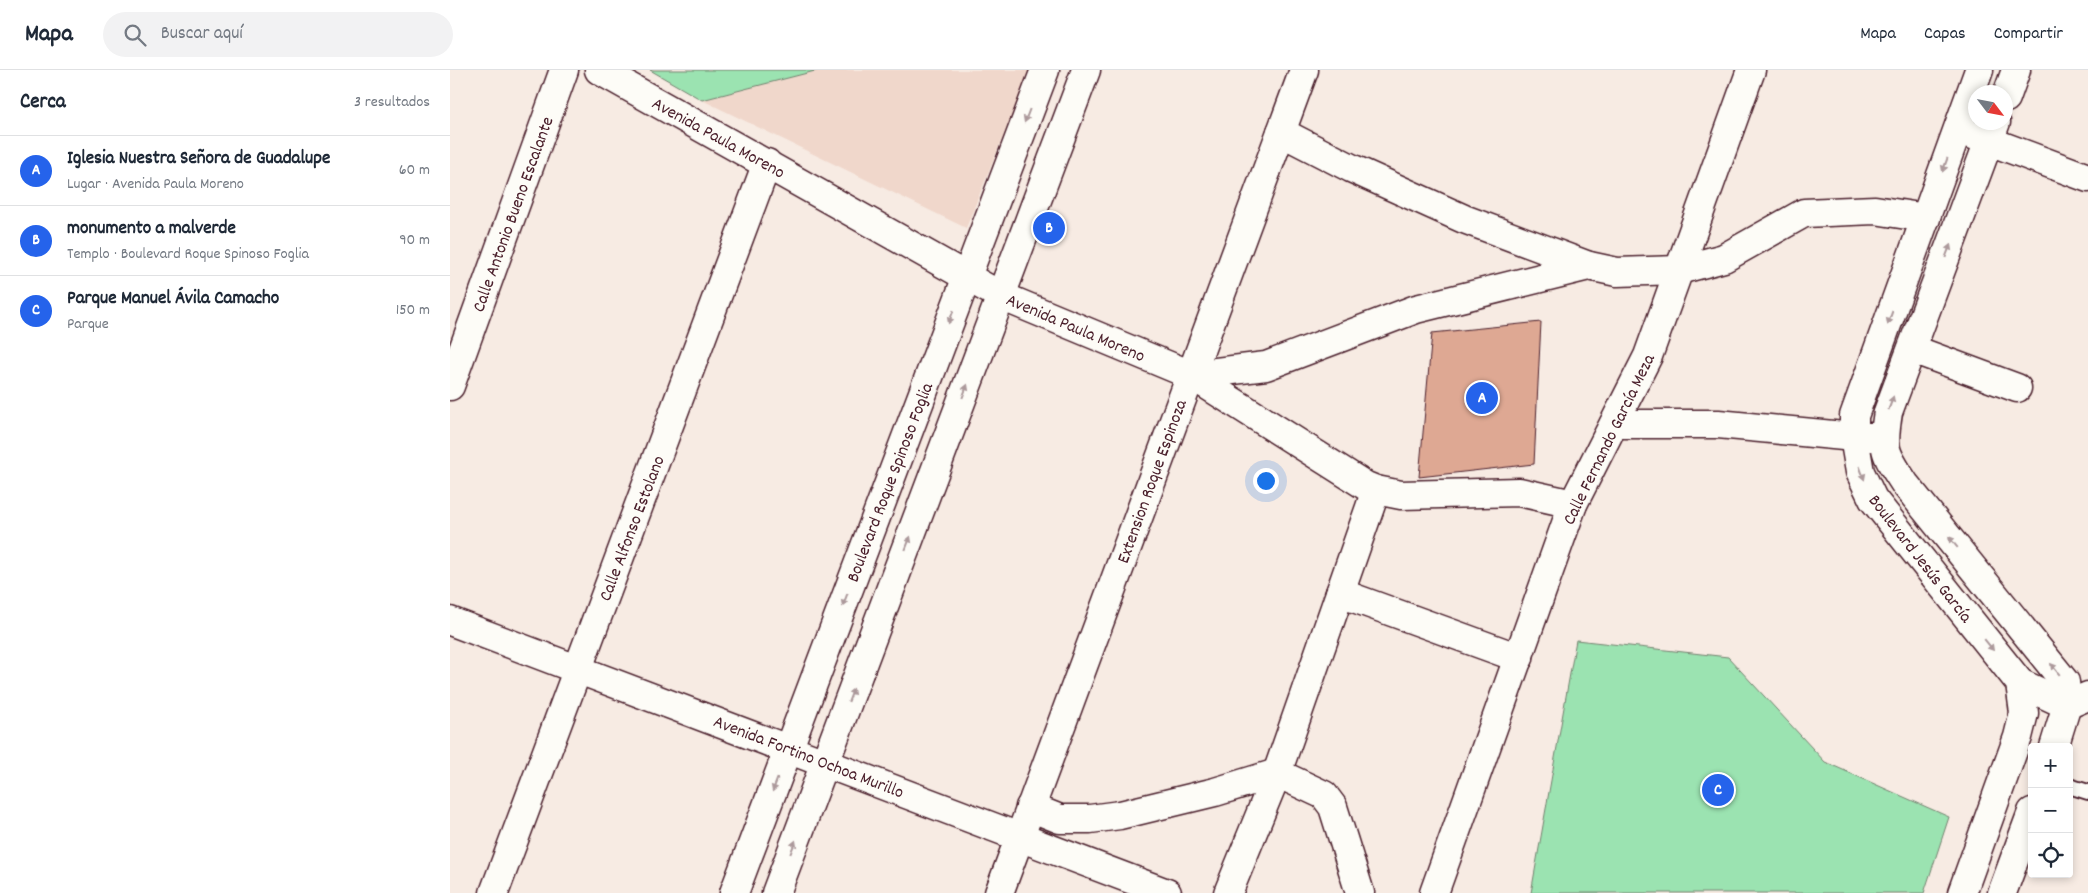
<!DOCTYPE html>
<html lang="es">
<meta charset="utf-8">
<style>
body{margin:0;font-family:Dekko,sans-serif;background:#f2f2f3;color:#1f2937}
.controls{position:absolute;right:15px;bottom:15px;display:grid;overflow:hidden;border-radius:5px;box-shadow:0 2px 8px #0003}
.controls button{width:45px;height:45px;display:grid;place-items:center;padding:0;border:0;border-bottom:1px solid #e0e1e3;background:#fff;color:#1f2937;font:25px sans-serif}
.compass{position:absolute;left:1518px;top:15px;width:45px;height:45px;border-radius:50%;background:#fff;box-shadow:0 2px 8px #0003;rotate:122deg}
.you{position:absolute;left:815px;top:410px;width:18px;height:18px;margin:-12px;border:4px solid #fff;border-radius:50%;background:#1a73e8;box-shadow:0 0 0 8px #1a73e833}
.badge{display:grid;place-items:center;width:32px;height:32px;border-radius:50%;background:#2563eb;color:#fff;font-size:16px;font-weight:700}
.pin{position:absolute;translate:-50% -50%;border:2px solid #fff;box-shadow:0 1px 5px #0006}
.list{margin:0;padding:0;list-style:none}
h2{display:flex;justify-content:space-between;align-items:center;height:65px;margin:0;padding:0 20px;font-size:21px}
h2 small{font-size:16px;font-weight:400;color:#747a83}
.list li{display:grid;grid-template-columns:32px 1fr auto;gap:15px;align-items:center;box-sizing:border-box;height:70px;padding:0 20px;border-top:1px solid #e0e1e3}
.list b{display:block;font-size:19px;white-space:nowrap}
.list p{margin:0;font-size:16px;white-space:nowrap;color:#747a83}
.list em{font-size:16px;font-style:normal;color:#747a83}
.icon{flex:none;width:28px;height:28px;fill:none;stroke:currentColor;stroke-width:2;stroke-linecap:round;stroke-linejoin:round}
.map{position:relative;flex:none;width:1638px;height:823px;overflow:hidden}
header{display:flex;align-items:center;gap:30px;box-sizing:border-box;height:70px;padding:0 25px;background:#fff;border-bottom:1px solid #e0e1e3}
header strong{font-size:24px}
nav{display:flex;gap:28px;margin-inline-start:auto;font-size:18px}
.search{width:350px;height:45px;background:#f2f2f3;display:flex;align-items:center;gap:12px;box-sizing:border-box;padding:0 18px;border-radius:28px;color:#747a83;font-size:19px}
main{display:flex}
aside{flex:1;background:#fff}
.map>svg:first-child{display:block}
</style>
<header>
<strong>Mapa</strong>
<div class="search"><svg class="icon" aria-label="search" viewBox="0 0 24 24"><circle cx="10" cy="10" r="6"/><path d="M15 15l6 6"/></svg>Buscar aquí</div>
<nav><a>Mapa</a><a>Capas</a><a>Compartir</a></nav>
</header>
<main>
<aside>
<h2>Cerca<small>3 resultados</small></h2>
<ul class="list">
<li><span class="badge">A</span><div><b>Iglesia Nuestra Señora de Guadalupe</b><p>Lugar · Avenida Paula Moreno</p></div><em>60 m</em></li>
<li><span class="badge">B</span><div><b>monumento a malverde</b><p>Templo · Boulevard Roque Spinoso Foglia</p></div><em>90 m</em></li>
<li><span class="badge">C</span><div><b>Parque Manuel Ávila Camacho</b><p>Parque</p></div><em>150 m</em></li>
</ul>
</aside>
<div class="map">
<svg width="1638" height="823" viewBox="0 0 1638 823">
<rect width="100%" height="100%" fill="#f7ebe3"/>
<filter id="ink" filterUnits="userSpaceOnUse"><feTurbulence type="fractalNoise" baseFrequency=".02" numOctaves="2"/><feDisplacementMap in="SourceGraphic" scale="10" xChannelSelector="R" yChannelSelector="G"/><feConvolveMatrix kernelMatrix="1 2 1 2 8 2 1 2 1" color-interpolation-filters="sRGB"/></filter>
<g filter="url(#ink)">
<!-- built -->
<path fill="#f0d7cb" d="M369,0H580L516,158L252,30Z"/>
<!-- green -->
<g fill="#9be3b1" stroke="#72816e">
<path d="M200,0H369L252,30Z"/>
<path d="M1126,570L1278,587L1375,692L1499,747L1474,823H1081Z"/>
</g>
<!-- building -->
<path fill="#dea893" stroke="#4a1f2b" d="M1091,252L1084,394L969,407L982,263Z"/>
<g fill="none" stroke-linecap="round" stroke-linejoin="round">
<defs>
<path id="service" d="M1619,716L1638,722"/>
<g id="minor">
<path d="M149,0L551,226L741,305L916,416L926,420L951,425L1069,422L1123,434"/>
<path d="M1556,28L1566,0"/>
<path d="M1546,52L1438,342C1432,380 1434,382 1455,414L1615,612L1617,635L1604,677"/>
<path d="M831,62L901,98L1014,149L1139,196L1167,202L1229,200L1274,188L1354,143L1425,140L1476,148"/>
<path d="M1523,65L1638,108"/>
<path d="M1462,279L1567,318"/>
<path d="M741,305L816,296L966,239L1139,196"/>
<path d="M0,316L114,0"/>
<path d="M1164,354H1268L1404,367H1423"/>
<path d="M890,523L1069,588"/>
<path d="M0,551L717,823"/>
<path d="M1570,613L1617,635L1638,626"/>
<path d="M580,737L610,749H640L670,745L765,722L827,703L874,725L883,737L910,823"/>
<path d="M44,823L317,93"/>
<path d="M549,823L854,0"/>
<path d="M778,823L827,703L926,420"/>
<path d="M984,823L1123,434L1198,286L1301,0"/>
<path d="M1512,823L1568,667L1574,643L1570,613L1423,429L1410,402L1404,367V346L1529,0"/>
<path d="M1552,823L1582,742"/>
</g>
<g id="tertiary">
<path d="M284,823L595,0"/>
<path d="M326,823L636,0"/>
</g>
</defs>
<!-- service casing -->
<use href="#service" stroke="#4a1f2b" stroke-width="18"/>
<!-- minor casing -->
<use href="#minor" stroke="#4a1f2b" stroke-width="31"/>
<!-- tertiary casing -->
<use href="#tertiary" stroke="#4a1f2b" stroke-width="31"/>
<!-- service -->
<use href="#service" stroke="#fdfcf7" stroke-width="14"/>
<!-- minor -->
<use href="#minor" stroke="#fdfcf7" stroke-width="28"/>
<!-- tertiary -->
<use href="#tertiary" stroke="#fdfcf7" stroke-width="28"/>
</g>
<!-- one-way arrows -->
<defs><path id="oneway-solid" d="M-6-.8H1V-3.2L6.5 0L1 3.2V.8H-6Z" transform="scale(1.25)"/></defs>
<g fill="#ac999b">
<use href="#oneway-solid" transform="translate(577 46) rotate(111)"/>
<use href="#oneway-solid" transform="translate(1495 95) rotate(110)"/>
<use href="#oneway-solid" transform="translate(1498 181) rotate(-69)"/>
<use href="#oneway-solid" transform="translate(501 247) rotate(111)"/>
<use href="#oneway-solid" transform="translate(1440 248) rotate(110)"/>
<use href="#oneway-solid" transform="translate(515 321) rotate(-69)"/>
<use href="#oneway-solid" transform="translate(1441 333) rotate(-70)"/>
<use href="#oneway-solid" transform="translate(1412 403) rotate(70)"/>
<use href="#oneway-solid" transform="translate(1503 472) rotate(-129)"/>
<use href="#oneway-solid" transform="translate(458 473) rotate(-69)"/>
<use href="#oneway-solid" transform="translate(395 530) rotate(111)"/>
<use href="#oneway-solid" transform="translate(1539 575) rotate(51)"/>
<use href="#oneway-solid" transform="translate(1605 599) rotate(-129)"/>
<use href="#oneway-solid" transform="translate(401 625) rotate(-69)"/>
<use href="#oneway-solid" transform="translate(325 715) rotate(111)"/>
<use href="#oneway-solid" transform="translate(343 777) rotate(-69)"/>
</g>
</g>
<g text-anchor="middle" stroke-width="4" stroke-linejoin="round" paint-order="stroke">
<!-- street labels -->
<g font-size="18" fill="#4a1f2b" stroke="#fdfcf7">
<text transform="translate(269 67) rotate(29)" y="6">Avenida Paula Moreno</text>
<text transform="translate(62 144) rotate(-70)" y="6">Calle Antonio Bueno Escalante</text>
<text transform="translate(626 257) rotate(23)" y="6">Avenida Paula Moreno</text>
<text transform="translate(1158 369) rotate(-64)" y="6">Calle Fernando García Meza</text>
<text transform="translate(701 411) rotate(-70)" y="6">Extension Roque Espinoza</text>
<text transform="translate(439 412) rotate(-69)" y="6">Boulevard Roque Spinoso Foglia</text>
<text transform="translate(181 458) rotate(-69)" y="6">Calle Alfonso Estolano</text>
<text transform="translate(1471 488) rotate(52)" y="6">Boulevard Jesús García</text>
<text transform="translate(359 686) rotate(21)" y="6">Avenida Fortino Ochoa Murillo</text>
</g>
</g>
</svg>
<div class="controls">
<button>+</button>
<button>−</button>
<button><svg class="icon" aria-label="locate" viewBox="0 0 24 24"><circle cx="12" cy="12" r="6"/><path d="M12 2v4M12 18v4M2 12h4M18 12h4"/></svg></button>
</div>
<svg class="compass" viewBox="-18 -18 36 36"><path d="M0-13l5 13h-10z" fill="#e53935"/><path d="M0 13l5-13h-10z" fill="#747a83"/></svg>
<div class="you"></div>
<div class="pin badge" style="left:1032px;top:328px">A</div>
<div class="pin badge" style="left:599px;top:158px">B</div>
<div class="pin badge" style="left:1268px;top:720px">C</div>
</div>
</main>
